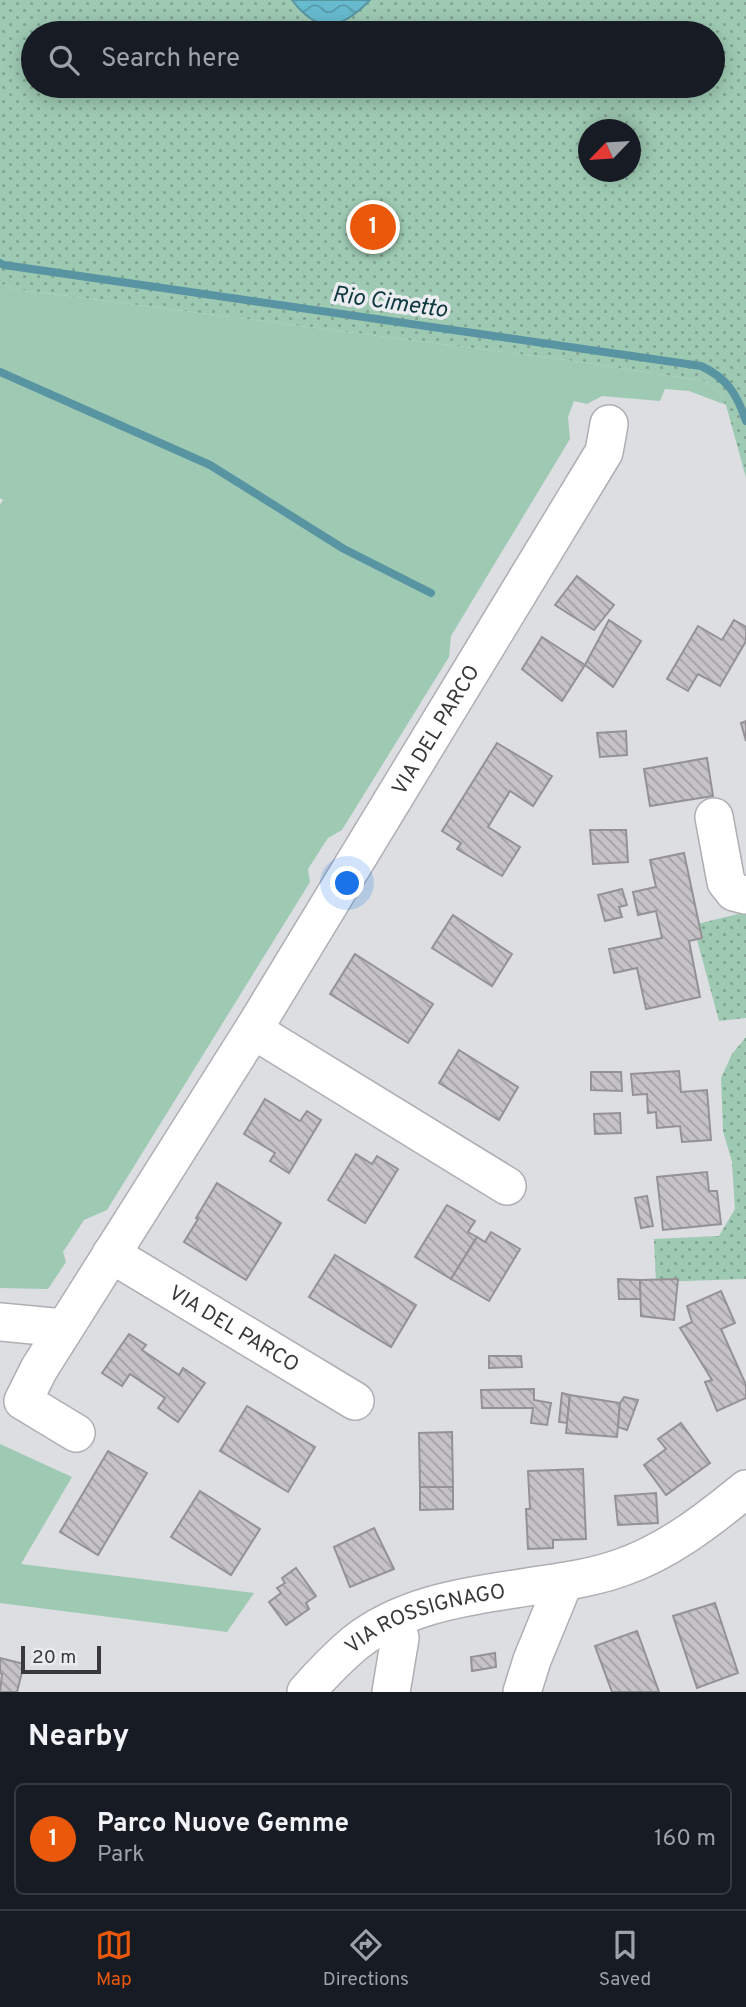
<!DOCTYPE html>
<style>
body{margin:0;font-family:Overpass,sans-serif;background:#242831;color:#f1f3f6}
.compass{position:absolute;left:578px;top:119px;width:63px;height:63px;border-radius:50%;background:#171b24;box-shadow:0 4px 18px #0003;rotate:245deg}
.scale{position:absolute;left:21px;bottom:18px;width:80px;box-sizing:border-box;padding-left:7px;border:4px solid #39393b;border-top:0;font-size:19px;line-height:24px;white-space:nowrap;color:#39393b;-webkit-text-stroke:5px #eaecf0;paint-order:stroke}
.you{position:absolute;left:348px;top:884px;width:24px;height:24px;margin:-18px;border:5px solid #fff;border-radius:50%;background:#1a73e8;box-shadow:0 0 0 10px #1a73e833}
.badge{display:grid;place-items:center;width:46px;height:46px;border-radius:50%;background:#ea580c;color:#fff;font-size:23px;font-weight:700}
.pin{position:absolute;translate:-50% -50%;border:4px solid #fff;box-shadow:0 2px 7px #0006}
.list{margin:0;padding:0;list-style:none}
h2{display:flex;justify-content:space-between;align-items:center;height:91px;margin:0;padding:0 28px;font-size:30px}
h2 small{font-size:23px;font-weight:400;color:#9ea1a6}
.list li{display:grid;grid-template-columns:46px 1fr auto;gap:21px;align-items:center;box-sizing:border-box;height:112px;margin:0 14px 14px;padding:0 14px;border:2px solid #363941;border-radius:10px}
.list b{display:block;font-size:26px;white-space:nowrap}
.list p{margin:0;font-size:23px;white-space:nowrap;color:#9ea1a6}
.list em{font-size:23px;font-style:normal;color:#9ea1a6}
.icon{flex:none;width:38px;height:38px;fill:none;stroke:currentColor;stroke-width:2;stroke-linecap:round;stroke-linejoin:round}
.map{position:relative;flex:none;width:746px;height:1692px;overflow:hidden}
.search{position:absolute;background:#171b24;box-shadow:0 4px 18px #0003;left:21px;right:21px;top:21px;height:77px;display:flex;align-items:center;gap:18px;box-sizing:border-box;padding:0 24px;border-radius:38px;color:#9ea1a6;font-size:26px}
.sheet{height:217px;background:#171b24}
nav{display:flex;justify-content:space-around;align-items:center;box-sizing:border-box;height:98px;border-top:2px solid #363941;background:#171b24;font-size:19px;color:#9ea1a6}
nav a{display:grid;justify-items:center;gap:4px}
nav .on{color:#ea580c}
.map>svg:first-child{display:block}
</style>
<div class="map">
<svg width="746" height="1692" viewBox="0 0 746 1692">
<defs>
<pattern id="park-dots" width="8" height="8" patternUnits="userSpaceOnUse" patternTransform="scale(1.75)"><rect width="8" height="8" fill="#9ecab3"/><path d="M2 2h.1M6 6h.1" fill="none" stroke="#82a593" stroke-width="1.8" stroke-linecap="round"/></pattern>
<pattern id="water-waves" width="16" height="10" patternUnits="userSpaceOnUse" patternTransform="scale(1.75)"><rect width="16" height="10" fill="#67bbce"/><path d="M0 5q4-4 8 0t8 0" fill="none" stroke="#5699a8"/></pattern>
<pattern id="building-back-hatch" width="6" height="6" patternUnits="userSpaceOnUse" patternTransform="scale(1.75)"><rect width="6" height="6" fill="#c5c3c6"/><path d="M-1 5l2 2M0 0l6 6M5-1l2 2" fill="none" stroke="#a19fa2"/></pattern>
</defs>
<rect width="100%" height="100%" fill="#dddee2"/>
<!-- green -->
<g fill="#9ecab3">
<path d="M0,283L14,289L581,362L704,381L717,390L726,405L689,391L665,389L660,401L602,396L587,404L574,401L568,417L570,439L451,636L449,657L342,830L328,838L308,869L310,882L107,1210L84,1220L63,1252L66,1262L48,1289L0,1288V505L3,500L0,498Z"/>
<path d="M0,1444L72,1477L21,1564L254,1593L227,1632L0,1603Z"/>
</g>
<!-- park -->
<g fill="url(#park-dots)" fill-rule="evenodd">
<path d="M0,0H746V478L726,405L717,390L704,381L581,362L14,289L0,283ZM33,33H713V86H33ZM588,130H630V172H588Z"/>
<path d="M746,912V1018L719,1021L693,925Z"/>
<path d="M746,1037V1279L656,1282L654,1239L719,1236L735,1209L732,1162L723,1131L721,1078L732,1054Z"/>
</g>
<!-- water -->
<path fill="url(#water-waves)" stroke="#5994a2" stroke-width="2" d="M292,0H370C342,29 319,36 292,0Z"/>
<g fill="none" stroke-linecap="round" stroke-linejoin="round">
<!-- stream -->
<g stroke="#5994a2" stroke-width="8">
<path d="M0,263L4,265L701,366C727,378 737,394 746,421"/>
<path d="M0,372L210,465L344,549L431,593"/>
</g>
</g>
<!-- building -->
<g fill="url(#building-back-hatch)" stroke="#949295" stroke-width="2">
<path d="M577,576L614,605L594,630L555,605Z"/>
<path d="M609,620L641,641L613,687L585,665Z"/>
<path d="M734,620L746,627V641L720,686L698,674L688,691L667,679L698,626L722,640Z"/>
<path d="M542,637L585,665L562,701L522,669Z"/>
<path d="M746,721V741L741,723Z"/>
<path d="M626,731L627,755L600,757L597,733Z"/>
<path d="M497,743L552,776L533,806L510,791L488,827L520,847L502,876L457,849L461,843L442,831Z"/>
<path d="M707,758L713,796L650,806L644,769Z"/>
<path d="M590,830H626L628,862L593,864Z"/>
<path d="M684,853L702,938L689,941L700,997L646,1009L637,968L614,973L609,949L662,938L656,911L638,915L633,892L656,887L650,860Z"/>
<path d="M622,889L627,905L619,907L622,917L605,921L598,895Z"/>
<path d="M453,915L512,954L492,986L432,948Z"/>
<path d="M355,954L433,1004L408,1043L330,994Z"/>
<path d="M459,1050L518,1087L499,1120L439,1083Z"/>
<path d="M679,1071L681,1092L707,1090L711,1140L682,1142L680,1126L657,1128L656,1112L648,1113L647,1094L633,1095L631,1074Z"/>
<path d="M591,1072H621L622,1091L591,1090Z"/>
<path d="M265,1099L300,1121L307,1111L321,1120L289,1173L270,1161L275,1153L244,1134Z"/>
<path d="M620,1113L621,1133L595,1134L594,1114Z"/>
<path d="M356,1154L372,1164L377,1156L398,1169L365,1223L328,1200Z"/>
<path d="M707,1172L709,1191H717L721,1224L663,1230L657,1177Z"/>
<path d="M217,1183L281,1223L246,1280L184,1242L198,1219L196,1218Z"/>
<path d="M647,1196L653,1226L641,1228L635,1198Z"/>
<path d="M447,1205L475,1221L468,1232L477,1237L451,1279L415,1257Z"/>
<path d="M491,1232L520,1249L489,1301L451,1279L477,1237L485,1242Z"/>
<path d="M335,1255L416,1305L391,1347L309,1297Z"/>
<path d="M618,1279L640,1280L641,1299H619Z"/>
<path d="M678,1279L674,1320L641,1316L640,1280Z"/>
<path d="M721,1291L735,1323L721,1329L746,1385V1398L717,1411L705,1382L712,1380L680,1328L692,1322L687,1306Z"/>
<path d="M129,1334L146,1345L142,1350L179,1375L183,1368L205,1383L178,1422L158,1408L165,1398L130,1374L122,1386L102,1373Z"/>
<path d="M489,1356H521L522,1367L489,1368Z"/>
<path d="M534,1389V1400L551,1403L547,1425L531,1423L533,1408H482L481,1390Z"/>
<path d="M562,1393L570,1395L567,1423L559,1422Z"/>
<path d="M570,1395L620,1403L617,1437L566,1433Z"/>
<path d="M624,1397L638,1400L627,1430L618,1427L620,1403Z"/>
<path d="M247,1406L315,1447L288,1492L220,1451Z"/>
<path d="M681,1423L710,1463L666,1495L644,1465L666,1449L658,1439Z"/>
<path d="M452,1432L453,1487H420L419,1433Z"/>
<path d="M108,1451L147,1473L98,1555L60,1532Z"/>
<path d="M583,1469L586,1539L553,1540V1548L528,1549L526,1509H530L528,1471Z"/>
<path d="M420,1487H453V1509L420,1510Z"/>
<path d="M200,1491L260,1529L231,1575L171,1537Z"/>
<path d="M656,1493L658,1523L618,1525L615,1496Z"/>
<path d="M374,1528L394,1569L350,1587L334,1547Z"/>
<path d="M296,1568L316,1596L306,1603L309,1609L286,1625L269,1602L281,1593L277,1588L285,1583L282,1578Z"/>
<path d="M715,1603L738,1673L697,1688L673,1616Z"/>
<path d="M637,1631L659,1692H612L595,1646Z"/>
<path d="M495,1653L496,1667L472,1671L471,1657Z"/>
<path d="M0,1658L24,1664L17,1692H0L2,1674L0,1673Z"/>
</g>
<g fill="none" stroke-linecap="round" stroke-linejoin="round">
<defs>
<g id="minor">
<path d="M714,817L726,882L734,892L746,895"/>
<path d="M253,1030L507,1186"/>
<path id="s1" d="M111,1254L355,1401"/>
<path d="M0,1322L64,1328"/>
<path id="s2" d="M76,1433L23,1401L39,1369L253,1030L604,452L609,424"/>
<path id="s3" d="M306,1692C321,1675 337,1658 355,1643C400,1607 460,1597 515,1589C550,1583 586,1580 620,1568C667,1552 707,1521 746,1489"/>
<path d="M391,1692L400,1638L395,1619"/>
<path d="M522,1692L532,1660L564,1582"/>
</g>
</defs>
<!-- minor casing -->
<use href="#minor" stroke="#aeafb3" stroke-width="40"/>
<!-- minor -->
<use href="#minor" stroke="#fff" stroke-width="37"/>
</g>
<g text-anchor="middle" stroke-width="7" stroke-linejoin="round" paint-order="stroke">
<!-- street labels -->
<g font-size="21" fill="#39393b" stroke="#eaecf0">
<text dy="7" stroke="none"><textPath href="#s2" startOffset="850">VIA DEL PARCO</textPath></text>
<text dy="7" stroke="none"><textPath href="#s1" startOffset="144">VIA DEL PARCO</textPath></text>
<text dy="7" stroke="none"><textPath href="#s3" startOffset="145">VIA ROSSIGNAGO</textPath></text>
</g>
<!-- water labels -->
<g font-size="23" font-style="italic" fill="#0f3840" stroke="#eaecf0">
<text transform="translate(390 301) rotate(8)" y="8">Rio Cimetto</text>
</g>
</g>
</svg>
<svg class="compass" viewBox="-18 -18 36 36"><path d="M0-13l5 13h-10z" fill="#e53935"/><path d="M0 13l5-13h-10z" fill="#9ea1a6"/></svg>
<div class="scale">20 m</div>
<div class="you"></div>
<div class="pin badge" style="left:373px;top:227px">1</div>
<div class="search"><svg class="icon" aria-label="search" viewBox="0 0 24 24"><circle cx="10" cy="10" r="6"/><path d="M15 15l6 6"/></svg>Search here</div>
</div>
<section class="sheet">
<h2>Nearby<small></small></h2>
<ul class="list">
<li><span class="badge">1</span><div><b>Parco Nuove Gemme</b><p>Park</p></div><em>160 m</em></li>
</ul>
</section>
<nav>
<a class="on"><svg class="icon" aria-label="map" viewBox="0 0 24 24"><path d="M3 6l6-2 6 2 6-2v14l-6 2-6-2-6 2zM9 4v14M15 6v14"/></svg>Map</a>
<a><svg class="icon" aria-label="directions" viewBox="0 0 24 24"><path d="M12 3l9 9-9 9-9-9zM9 14v-3h6M13 9l2 2-2 2"/></svg>Directions</a>
<a><svg class="icon" aria-label="saved" viewBox="0 0 24 24"><path d="M7 4h10v16l-5-4-5 4z"/></svg>Saved</a>
</nav>
